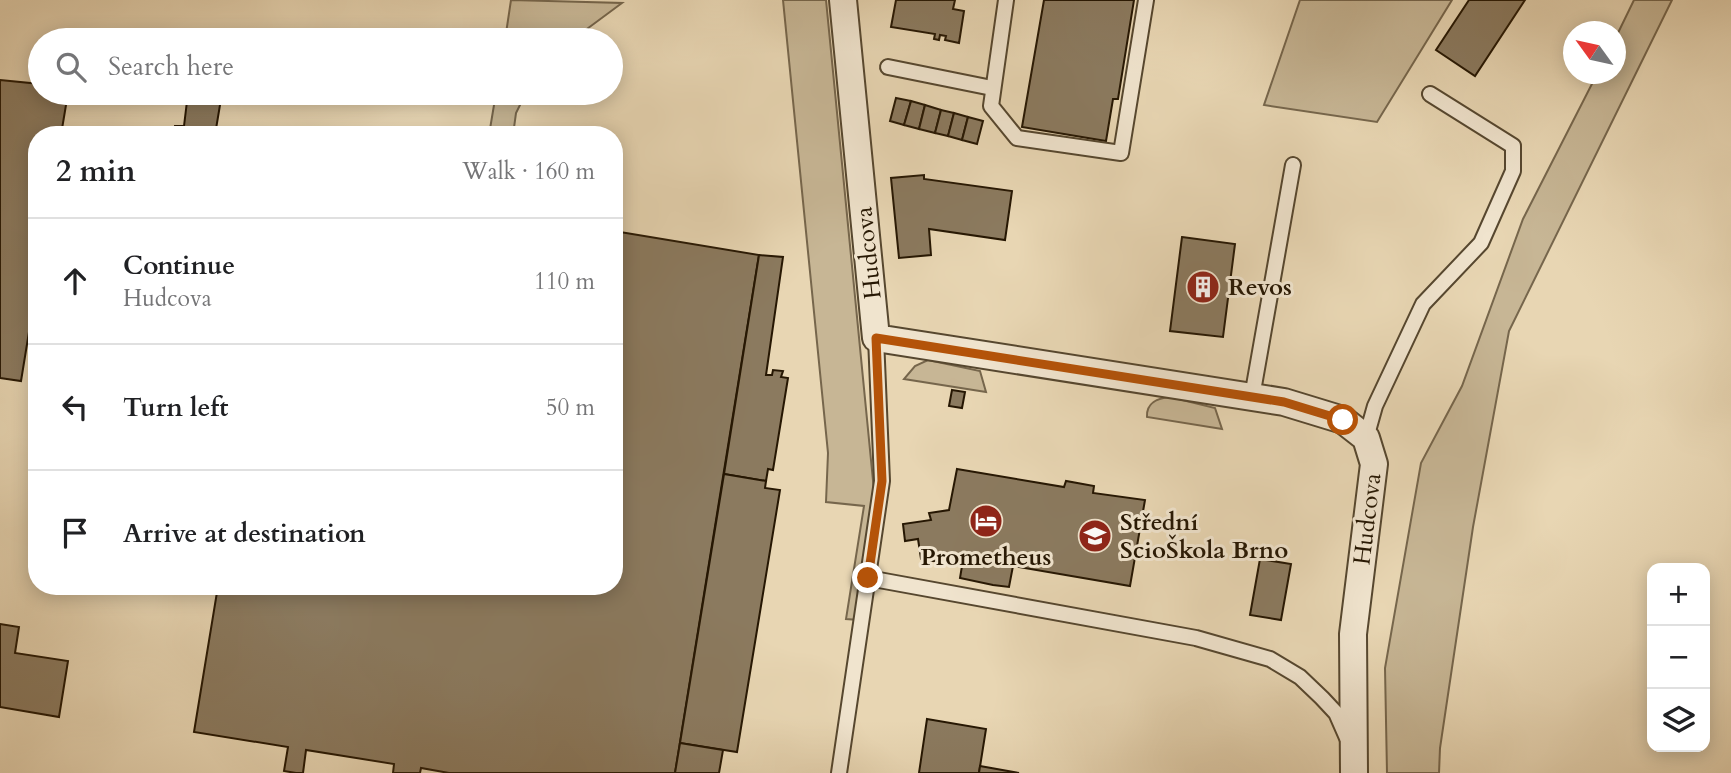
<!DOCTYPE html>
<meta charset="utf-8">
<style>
body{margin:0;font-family:Cardo,serif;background:#f2f2f2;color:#202124}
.controls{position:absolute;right:21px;bottom:21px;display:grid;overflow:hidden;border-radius:14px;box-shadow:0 4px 18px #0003}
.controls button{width:63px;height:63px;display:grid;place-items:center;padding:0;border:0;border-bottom:2px solid #e0e0e0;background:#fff;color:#202124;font:35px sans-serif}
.compass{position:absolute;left:1563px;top:21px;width:63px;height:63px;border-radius:50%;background:#fff;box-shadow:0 4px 18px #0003;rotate:303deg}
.stop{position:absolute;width:21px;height:21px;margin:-16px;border:5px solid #b45309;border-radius:50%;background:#fff}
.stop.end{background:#b45309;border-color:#fff;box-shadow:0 2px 7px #0008}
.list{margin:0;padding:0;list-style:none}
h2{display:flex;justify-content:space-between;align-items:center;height:91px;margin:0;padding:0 28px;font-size:30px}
h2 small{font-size:23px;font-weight:400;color:#757577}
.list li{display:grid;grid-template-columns:46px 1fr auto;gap:21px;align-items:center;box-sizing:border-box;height:126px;padding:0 28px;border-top:2px solid #e0e0e0}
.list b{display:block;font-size:26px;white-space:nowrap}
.list p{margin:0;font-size:23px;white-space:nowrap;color:#757577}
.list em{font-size:23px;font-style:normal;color:#757577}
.icon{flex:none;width:38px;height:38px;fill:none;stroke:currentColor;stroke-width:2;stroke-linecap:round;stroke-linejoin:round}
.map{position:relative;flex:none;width:1731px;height:773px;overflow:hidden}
.search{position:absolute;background:#fff;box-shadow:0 4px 18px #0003;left:28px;top:28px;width:595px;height:77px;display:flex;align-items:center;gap:18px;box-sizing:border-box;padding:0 24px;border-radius:38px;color:#757577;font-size:26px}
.panel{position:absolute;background:#fff;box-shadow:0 4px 18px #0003;left:28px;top:126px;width:595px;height:469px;border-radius:28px}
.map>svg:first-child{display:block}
</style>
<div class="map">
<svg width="1731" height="773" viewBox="0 0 1731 773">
<rect width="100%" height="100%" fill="#e8d6b3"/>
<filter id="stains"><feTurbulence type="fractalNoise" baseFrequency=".00286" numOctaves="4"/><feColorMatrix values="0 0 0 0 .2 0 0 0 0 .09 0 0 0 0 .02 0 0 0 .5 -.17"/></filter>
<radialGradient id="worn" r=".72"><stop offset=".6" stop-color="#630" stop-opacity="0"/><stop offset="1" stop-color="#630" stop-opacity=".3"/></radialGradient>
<!-- green -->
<g fill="#c7b695" stroke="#76664c" stroke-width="2">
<path d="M511,0L622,3L572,40H505Z"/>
<path d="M783,0H826L875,501L859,620L846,619L864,506L826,502L828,453Z"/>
<path d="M1300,0H1452L1377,122L1264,105Z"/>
<path d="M1634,0H1672L1509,331L1473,527L1440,748L1439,773H1387L1385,668L1421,463L1462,386L1523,219L1597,74H1616V37Z"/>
<path d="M496,93H526L516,113L513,135H489Z"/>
<path d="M928,360L980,371L986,392L904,379L915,366Z"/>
<path d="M1170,397L1215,408L1222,429L1147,417C1146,403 1158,398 1170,397Z"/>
</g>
<!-- building -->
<g fill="#8b7a5f" stroke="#261703" stroke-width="2">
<path d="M896,0H955L953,9L964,11L959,43L945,40L946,36L940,35L939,40L934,39L935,34L891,27Z"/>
<path d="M1044,0H1134L1118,99H1113L1106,141L1022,127Z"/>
<path d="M1469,0H1525L1475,76L1436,50Z"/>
<path d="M0,80L40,84V93H68L61,135H37V283L21,381L0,378Z"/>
<path d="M188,93H222L215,135H174L175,126H184Z"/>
<path d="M896,98L911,101L904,125L890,121Z"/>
<path d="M911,101L925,105L919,129L904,125Z"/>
<path d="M925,105L941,110L935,133L919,129Z"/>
<path d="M941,110L954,113L948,136L935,133Z"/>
<path d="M954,113L968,117L962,140L948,136Z"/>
<path d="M968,117L983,121L977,144L962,140Z"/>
<path d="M924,175V179L1012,191L1005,240L929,229L931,255L899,258L891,178Z"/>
<path d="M614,231L759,255L675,773H449L421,768L420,773H393L394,764L306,750L303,773H296L284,771L288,747L194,732L218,586H614Z"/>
<path d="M1182,237L1235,244L1223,337L1170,331Z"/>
<path d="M759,255L783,257L766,375H772L773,370L783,371L781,377L788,378L773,470L768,469L766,481L724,474Z"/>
<path d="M952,390L965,392L962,408L949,406Z"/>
<path d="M957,469L1064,487L1066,481L1094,486L1093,493L1145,500L1130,586L1013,566L1009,587L993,585L960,578L962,566L921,559L918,539L905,541L903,524L931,520L929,513L949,510Z"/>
<path d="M724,474L766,481L765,488L780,490L737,752L680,743Z"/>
<path d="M1260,559L1291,564L1281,620L1250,615Z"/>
<path d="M0,624L19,627L15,653L68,661L59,717L0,707Z"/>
<path d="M927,719L986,729L979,773H919Z"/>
<path d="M680,743L723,750L719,773H675Z"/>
<path d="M980,766L1019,773H979Z"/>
</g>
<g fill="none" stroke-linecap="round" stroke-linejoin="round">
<defs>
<g id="lane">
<path d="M1006,0L991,106L1017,138L1121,153L1146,0"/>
<path d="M888,67L992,88"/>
<path d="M1252,397L1293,165"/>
<path d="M1366,438L1375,406L1423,304L1481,243L1513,171V146L1430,94"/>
<path d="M868,578L1196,638L1270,659L1300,677L1322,698L1336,713L1347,738"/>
<path d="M839,773L882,481L876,338"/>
</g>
<path id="street" d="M843,0L876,338L1284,402L1343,420L1366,438L1374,464L1353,634L1354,773"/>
</defs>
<!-- lane casing -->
<use href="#lane" stroke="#56472f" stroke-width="18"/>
<!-- street casing -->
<use href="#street" stroke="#56472f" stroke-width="30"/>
<!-- lane -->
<use href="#lane" stroke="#f0e4ce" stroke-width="14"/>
<!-- street -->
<use href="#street" stroke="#f0e4ce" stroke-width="26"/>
</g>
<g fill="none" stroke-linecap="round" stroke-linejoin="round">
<!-- route -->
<path stroke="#b45309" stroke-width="9" d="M868,578L882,481L876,338L1284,402L1343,420"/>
</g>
<!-- icons -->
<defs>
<symbol id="building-disc" viewBox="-11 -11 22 22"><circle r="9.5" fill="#8f2418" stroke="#f0e4ce"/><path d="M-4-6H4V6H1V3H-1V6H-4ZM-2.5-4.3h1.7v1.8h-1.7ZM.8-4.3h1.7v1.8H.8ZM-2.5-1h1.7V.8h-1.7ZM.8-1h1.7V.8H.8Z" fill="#fff"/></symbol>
<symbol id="hotel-disc" viewBox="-11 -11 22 22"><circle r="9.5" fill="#8f2418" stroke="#f0e4ce"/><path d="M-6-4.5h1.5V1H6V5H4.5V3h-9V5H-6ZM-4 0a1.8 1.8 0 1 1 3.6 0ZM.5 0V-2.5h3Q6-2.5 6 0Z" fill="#fff"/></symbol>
<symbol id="school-disc" viewBox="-11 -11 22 22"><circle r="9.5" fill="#8f2418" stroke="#f0e4ce"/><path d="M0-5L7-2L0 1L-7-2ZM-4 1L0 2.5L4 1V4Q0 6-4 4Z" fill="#fff"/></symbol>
</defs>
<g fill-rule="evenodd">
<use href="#building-disc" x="1184" y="268" width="38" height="38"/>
<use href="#hotel-disc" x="967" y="502" width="38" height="38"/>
<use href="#school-disc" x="1076" y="517" width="38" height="38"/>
</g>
<g text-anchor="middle" stroke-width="6" stroke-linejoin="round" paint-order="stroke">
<!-- street labels -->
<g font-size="24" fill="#261703" stroke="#f0e4ce">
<text transform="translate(868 253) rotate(-96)" y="8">Hudcova</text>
<text transform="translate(1367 519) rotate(-83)" y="8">Hudcova</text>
</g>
<!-- poi labels -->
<g font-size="24" font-weight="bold" fill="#261703" stroke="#f0e4ce" text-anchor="start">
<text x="1228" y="295">Revos</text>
<text x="1120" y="530">Střední<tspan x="1120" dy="28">ScioŠkola Brno</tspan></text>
<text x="986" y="565" text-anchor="middle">Prometheus</text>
</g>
</g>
<rect width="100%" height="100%" filter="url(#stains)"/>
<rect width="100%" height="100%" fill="url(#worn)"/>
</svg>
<div class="controls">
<button>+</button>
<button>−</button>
<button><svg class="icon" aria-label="layers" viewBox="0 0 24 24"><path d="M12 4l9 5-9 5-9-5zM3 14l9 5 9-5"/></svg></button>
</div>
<svg class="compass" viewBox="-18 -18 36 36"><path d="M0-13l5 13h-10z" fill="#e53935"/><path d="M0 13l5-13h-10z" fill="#757577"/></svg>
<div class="stop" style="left:1343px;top:420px"></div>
<div class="stop end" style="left:868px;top:578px"></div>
<div class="search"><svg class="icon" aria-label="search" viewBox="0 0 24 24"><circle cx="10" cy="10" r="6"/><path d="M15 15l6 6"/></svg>Search here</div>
<section class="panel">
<h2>2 min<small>Walk · 160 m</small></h2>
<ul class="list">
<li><svg class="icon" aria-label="ahead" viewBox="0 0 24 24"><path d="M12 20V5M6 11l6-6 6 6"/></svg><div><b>Continue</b><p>Hudcova</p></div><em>110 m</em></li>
<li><svg class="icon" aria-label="left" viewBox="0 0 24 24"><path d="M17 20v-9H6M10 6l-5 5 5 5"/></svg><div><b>Turn left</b></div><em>50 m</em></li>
<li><svg class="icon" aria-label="arrive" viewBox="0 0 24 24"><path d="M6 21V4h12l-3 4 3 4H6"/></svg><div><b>Arrive at destination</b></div></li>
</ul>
</section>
</div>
